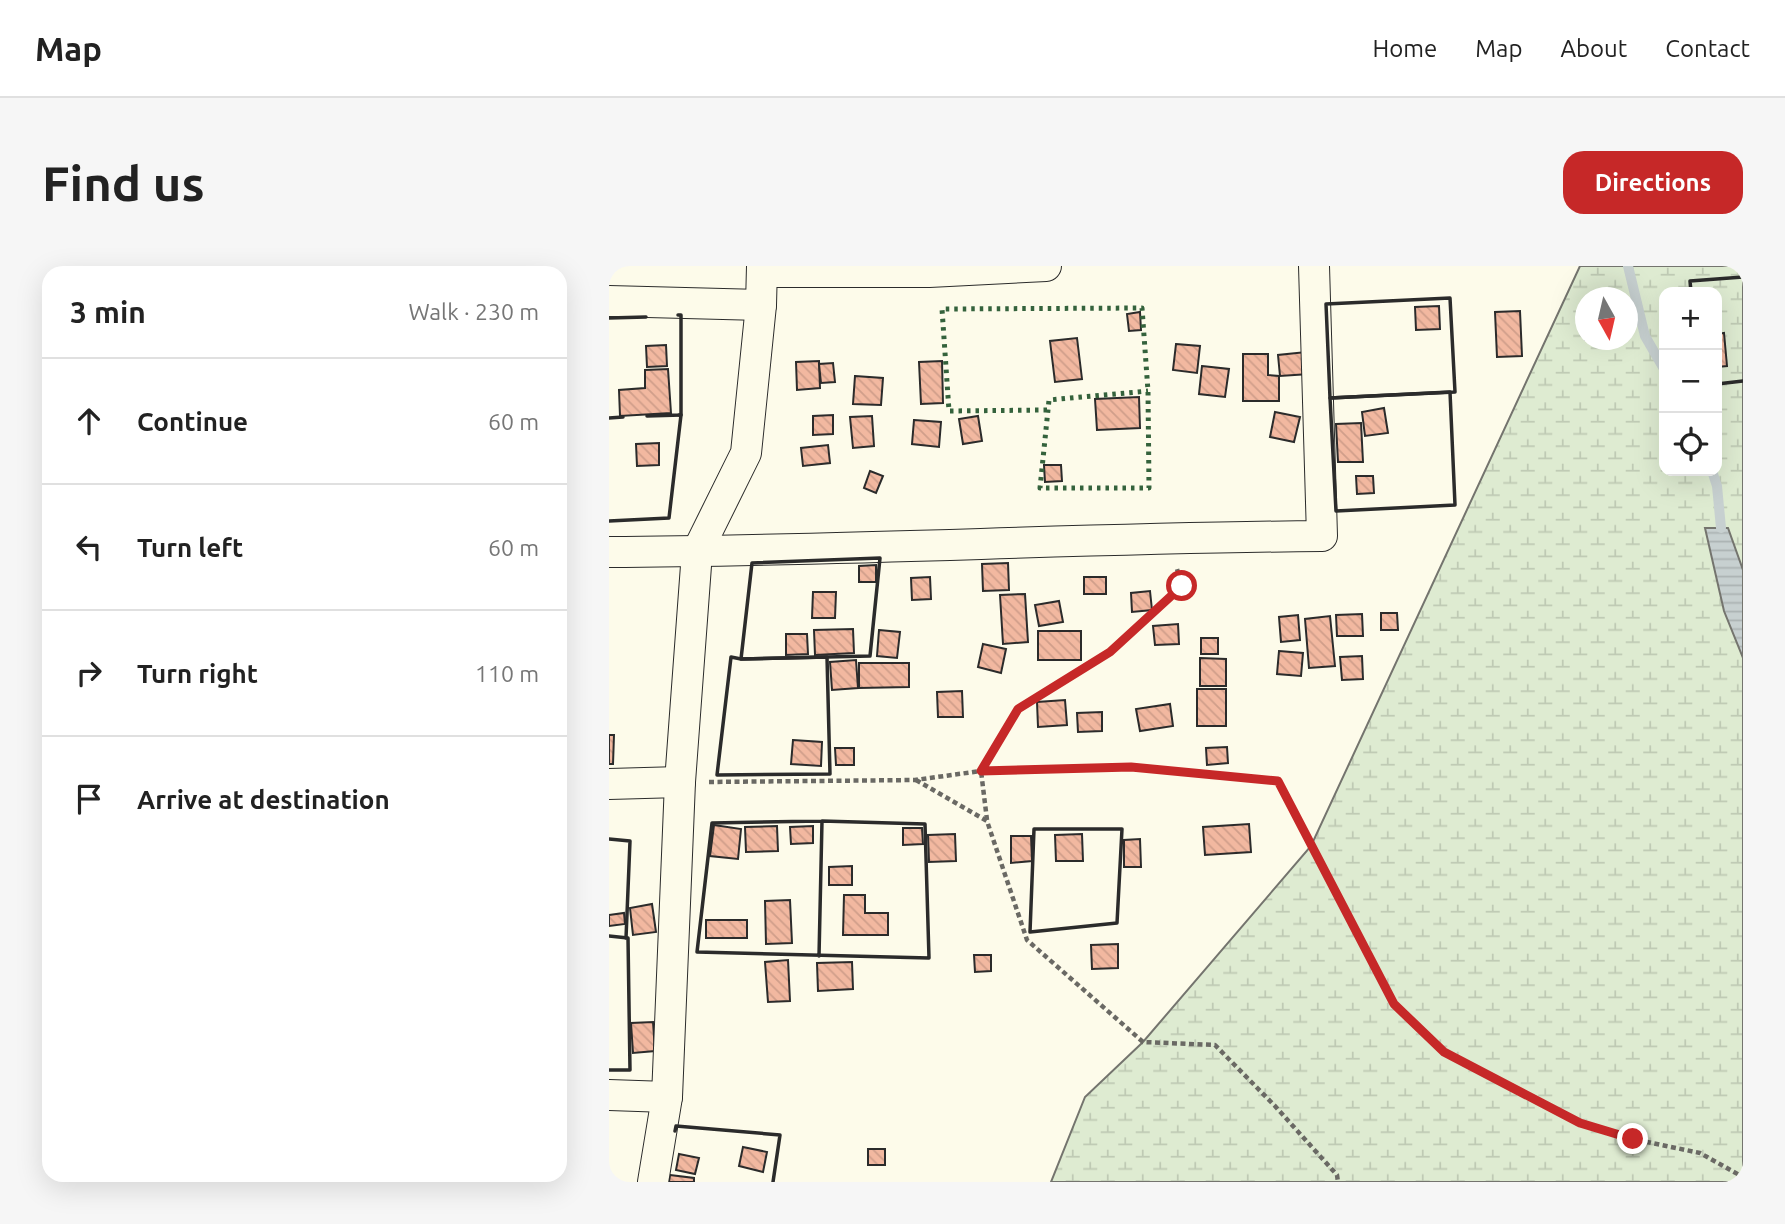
<!DOCTYPE html>
<meta charset="utf-8">
<style>
body{margin:0;font-family:Ubuntu,sans-serif;background:#f6f6f6;color:#222}
.controls{position:absolute;right:21px;top:21px;display:grid;overflow:hidden;border-radius:14px;box-shadow:0 7px 28px #0002}
.controls button{width:63px;height:63px;display:grid;place-items:center;padding:0;border:0;border-bottom:2px solid #e0e0e0;background:#fff;color:#222;font:35px sans-serif}
.compass{position:absolute;left:966px;top:21px;width:63px;height:63px;border-radius:50%;background:#fff;box-shadow:0 7px 28px #0002;rotate:172deg}
.stop{position:absolute;width:21px;height:21px;margin:-16px;border:5px solid #c62828;border-radius:50%;background:#fff}
.stop.end{background:#c62828;border-color:#fff;box-shadow:0 2px 7px #0008}
.list{margin:0;padding:0;list-style:none}
h2{display:flex;justify-content:space-between;align-items:center;height:91px;margin:0;padding:0 28px;font-size:30px}
h2 small{font-size:23px;font-weight:400;color:#767676}
.list li{display:grid;grid-template-columns:46px 1fr auto;gap:21px;align-items:center;box-sizing:border-box;height:126px;padding:0 28px;border-top:2px solid #e0e0e0}
.list b{display:block;font-size:26px;white-space:nowrap}
.list em{font-size:23px;font-style:normal;color:#767676}
.icon{flex:none;width:38px;height:38px;fill:none;stroke:currentColor;stroke-width:2;stroke-linecap:round;stroke-linejoin:round}
.map{position:relative;flex:none;width:1134px;height:916px;overflow:hidden;border-radius:21px}
header{display:flex;align-items:center;gap:42px;box-sizing:border-box;height:98px;padding:0 35px;background:#fff;border-bottom:2px solid #e0e0e0}
header strong{font-size:33px}
nav{display:flex;gap:38px;margin-inline-start:auto;font-size:24px}
.intro{display:flex;align-items:center;justify-content:space-between;box-sizing:border-box;height:168px;padding:0 42px}
h1{margin:0;font-size:49px}
.button{padding:18px 32px;border-radius:21px;background:#c62828;color:#fff;font-size:24px;font-weight:700}
main{display:flex;gap:42px;padding:0 42px}
aside{flex:1;background:#fff;border-radius:21px;box-shadow:0 7px 28px #0002}
.map>svg:first-child{display:block}
</style>
<header>
<strong>Map</strong>
<nav><a>Home</a><a>Map</a><a>About</a><a>Contact</a></nav>
</header>
<div class="intro"><h1>Find us</h1><a class="button">Directions</a></div>
<main>
<aside>
<h2>3 min<small>Walk · 230 m</small></h2>
<ul class="list">
<li><svg class="icon" aria-label="ahead" viewBox="0 0 24 24"><path d="M12 20V5M6 11l6-6 6 6"/></svg><div><b>Continue</b></div><em>60 m</em></li>
<li><svg class="icon" aria-label="left" viewBox="0 0 24 24"><path d="M17 20v-9H6M10 6l-5 5 5 5"/></svg><div><b>Turn left</b></div><em>60 m</em></li>
<li><svg class="icon" aria-label="right" viewBox="0 0 24 24"><path d="M7 20v-9h11M14 6l5 5-5 5"/></svg><div><b>Turn right</b></div><em>110 m</em></li>
<li><svg class="icon" aria-label="arrive" viewBox="0 0 24 24"><path d="M6 21V4h12l-3 4 3 4H6"/></svg><div><b>Arrive at destination</b></div></li>
</ul>
</aside>
<div class="map">
<svg width="1134" height="916" viewBox="0 0 1134 916">
<defs>
<pattern id="wetland-marsh" width="20" height="14" patternUnits="userSpaceOnUse" patternTransform="scale(1.75)"><rect width="20" height="14" fill="#deebd1"/><path d="M1 5h8M5 5V1M11 12h8M15 12V8" fill="none" stroke="#bfcab4"/></pattern>
<pattern id="water-rules" width="6" height="5" patternUnits="userSpaceOnUse" patternTransform="scale(1.75)"><rect width="6" height="5" fill="#c7d0d0"/><path d="M0 2.5h6" fill="none" stroke="#abb3b3"/></pattern>
<pattern id="building-back-hatch" width="6" height="6" patternUnits="userSpaceOnUse" patternTransform="scale(1.75)"><rect width="6" height="6" fill="#f2b8a0"/><path d="M-1 5l2 2M0 0l6 6M5-1l2 2" fill="none" stroke="#d09e8a"/></pattern>
</defs>
<rect width="100%" height="100%" fill="#fdfbea"/>
<!-- wetland -->
<path fill="url(#wetland-marsh)" stroke="#74746e" stroke-width="2" fill-rule="evenodd" d="M971,0H1134V916H442L476,831L534,776L702,580ZM1055,26H1108V205H1055ZM976,32H1018V74H976Z"/>
<!-- water -->
<path fill="url(#water-rules)" stroke="#74746e" stroke-width="2" d="M1096,262H1119L1134,304V392L1115,345Z"/>
<g fill="none" stroke-linecap="round" stroke-linejoin="round">
<!-- stream -->
<g stroke="#c7d0d0" stroke-width="10">
<path d="M1019,0L1036,70L1055,103"/>
<path d="M1103,205L1108,220L1112,262"/>
</g>
</g>
<!-- building -->
<g fill="url(#building-back-hatch)" stroke="#2b2b2b" stroke-width="2">
<path d="M830,40L831,63L807,64L806,41Z"/>
<path d="M911,45L913,90L888,91L886,46Z"/>
<path d="M531,46L532,64L520,65L518,48Z"/>
<path d="M1115,67L1118,100L1108,101V68Z"/>
<path d="M468,72L473,113L446,116L441,75Z"/>
<path d="M567,78L591,80L588,107L564,104Z"/>
<path d="M57,79L58,100L38,101L37,80Z"/>
<path d="M697,86L700,108L671,110L669,89Z"/>
<path d="M634,88H659V109L670,110V135H634Z"/>
<path d="M210,95L211,122L188,124L187,96Z"/>
<path d="M333,95L334,137L312,138L310,96Z"/>
<path d="M224,97L226,116L212,117L210,98Z"/>
<path d="M593,100L620,103L616,131L590,128Z"/>
<path d="M59,103L62,147L11,150L10,124L36,122V104Z"/>
<path d="M246,110L274,112L272,139L244,138Z"/>
<path d="M530,131L531,162L488,164L486,133Z"/>
<path d="M775,142L779,167L756,170L753,146Z"/>
<path d="M666,146L691,151L685,176L661,171Z"/>
<path d="M224,149V168L204,169V150Z"/>
<path d="M263,150L265,180L244,182L241,151Z"/>
<path d="M369,150L373,175L354,178L350,153Z"/>
<path d="M305,154L332,156L330,181L303,178Z"/>
<path d="M752,157L754,196H729L727,158Z"/>
<path d="M50,177V199L28,200L27,178Z"/>
<path d="M219,179L221,197L194,200L192,182Z"/>
<path d="M435,199H452L453,215L436,216Z"/>
<path d="M261,205L274,210L267,227L255,222Z"/>
<path d="M747,210H764L765,227L748,228Z"/>
<path d="M399,297L400,324L374,325L373,298Z"/>
<path d="M267,299V316H250V300Z"/>
<path d="M321,311L322,333L303,334L302,312Z"/>
<rect x="475" y="311" width="22" height="17"/>
<path d="M541,325L543,344L523,346L522,327Z"/>
<path d="M204,326H227L226,352H203Z"/>
<path d="M416,328L419,376L394,378L391,329Z"/>
<path d="M450,335L454,356L430,360L426,339Z"/>
<path d="M772,347H788L789,364H772Z"/>
<path d="M753,348L754,370H728L727,349Z"/>
<path d="M689,349L691,374L672,376L670,351Z"/>
<path d="M721,350L726,400L700,402L696,353Z"/>
<path d="M569,358L570,378L546,379L544,360Z"/>
<path d="M244,363L245,387L206,389L205,364Z"/>
<path d="M270,364L291,366L288,392L268,390Z"/>
<rect x="429" y="365" width="43" height="29"/>
<path d="M177,368H198L199,388L177,389Z"/>
<rect x="592" y="372" width="17" height="16"/>
<path d="M374,378L397,383L392,407L369,401Z"/>
<path d="M670,385L694,387L692,410L668,408Z"/>
<path d="M753,390L754,413L733,414L731,391Z"/>
<path d="M591,392L617,393V420H591Z"/>
<path d="M247,394L249,422L223,424L221,396Z"/>
<path d="M250,397H300V421L250,422Z"/>
<rect x="588" y="423" width="29" height="37"/>
<path d="M353,425L354,451H329L328,426Z"/>
<path d="M456,434L458,459L429,461L428,436Z"/>
<path d="M561,438L564,460L531,465L527,443Z"/>
<path d="M493,446V465L469,466L468,447Z"/>
<path d="M0,469H5L4,498H0Z"/>
<path d="M184,474L213,476L212,500L182,498Z"/>
<path d="M618,481L619,497L598,499L597,482Z"/>
<path d="M226,482H245V499H227Z"/>
<path d="M640,558L642,586L596,589L594,561Z"/>
<path d="M105,559L132,563L129,593L101,590Z"/>
<path d="M168,560L169,585L137,586L136,561Z"/>
<path d="M204,560V577L182,578L181,561Z"/>
<path d="M294,562H313L314,578L294,579Z"/>
<path d="M346,568L347,595L320,596L319,569Z"/>
<path d="M473,568L474,595H447L446,569Z"/>
<path d="M402,570H422L423,595L402,597Z"/>
<path d="M531,573L532,601H515V574Z"/>
<path d="M243,600V619H220V601Z"/>
<path d="M235,629H256V647H279V669H234Z"/>
<path d="M181,634L183,677L157,678L156,635Z"/>
<path d="M43,638L47,666L24,669L21,642Z"/>
<path d="M15,647L16,658L0,660V649Z"/>
<rect x="97" y="654" width="41" height="18"/>
<path d="M509,678V702L483,703L482,679Z"/>
<path d="M365,689H382V705L366,706Z"/>
<path d="M179,694L181,735L159,736L156,696Z"/>
<path d="M243,696L244,723L209,725L208,697Z"/>
<path d="M44,756L46,785L24,787L22,757Z"/>
<path d="M134,881L158,886L154,906L130,900Z"/>
<rect x="259" y="883" width="17" height="16"/>
<path d="M70,888L90,892L86,908L67,904Z"/>
<path d="M61,909L85,912V916H60Z"/>
</g>
<g fill="none" stroke-linecap="round" stroke-linejoin="round">
<defs>
<g id="street">
<path d="M153,6H320L437,0"/>
<path d="M0,35L152,39"/>
<path d="M0,286C238,285 475,272 713,270L705,0"/>
<path d="M0,518L71,516"/>
<path d="M0,829L58,831"/>
<path d="M44,916L58,831L71,516L88,286L137,187L152,39L153,0"/>
</g>
</defs>
<!-- street casing -->
<use href="#street" stroke="#2b2b2b" stroke-width="32"/>
<!-- path -->
<g stroke="#6a6964" stroke-width="4.5" stroke-dasharray="5 3.5" stroke-linecap="butt">
<path d="M307,514L378,555L418,674L534,776L606,779L666,840L728,909L729,916"/>
<path d="M100,516L306,514L372,505L522,501L669,515L784,738L834,786L971,857L1024,873L1091,887L1134,911"/>
<path d="M378,554L372,505L409,443L501,386L573,320L568,303"/>
</g>
<!-- street -->
<use href="#street" stroke="#fdfbea" stroke-width="30"/>
<!-- hedge -->
<path stroke="#34623c" stroke-width="5" stroke-dasharray="3.5 5" stroke-linecap="butt" d="M438,144L340,145L333,43L533,42L539,125L540,222H431L440,134L539,125"/>
<!-- wall -->
<g stroke="#2b2b2b" stroke-width="3.5">
<path d="M1082,26L1081,15L1134,11"/>
<path d="M841,32L846,126L721,132L717,38Z"/>
<path d="M0,52L37,51"/>
<path d="M1108,118L1134,115"/>
<path d="M841,126L846,239L727,245L721,132Z"/>
<path d="M38,150L72,149V49H69"/>
<path d="M0,152L14,151"/>
<path d="M0,255L60,252L72,149H70"/>
<path d="M271,292L261,390L132,393L143,297Z"/>
<path d="M122,391L132,393L218,391L221,508L108,509Z"/>
<path d="M425,563H513L508,657L421,666Z"/>
<path d="M0,573L21,575L17,672"/>
<path d="M0,670L19,672L21,804H0"/>
<path d="M210,690L213,555L316,558L320,692L88,686L103,557L213,555L210,690"/>
<path d="M66,865L67,860L171,869L164,916"/>
</g>
</g>
<g fill="none" stroke-linecap="round" stroke-linejoin="round">
<!-- route -->
<path stroke="#c62828" stroke-width="9" d="M573,320L501,386L409,443L372,505L522,501L669,515L785,738L835,786L971,857L1024,873"/>
</g>
</svg>
<div class="controls">
<button>+</button>
<button>−</button>
<button><svg class="icon" aria-label="locate" viewBox="0 0 24 24"><circle cx="12" cy="12" r="6"/><path d="M12 2v4M12 18v4M2 12h4M18 12h4"/></svg></button>
</div>
<svg class="compass" viewBox="-18 -18 36 36"><path d="M0-13l5 13h-10z" fill="#e53935"/><path d="M0 13l5-13h-10z" fill="#767676"/></svg>
<div class="stop" style="left:573px;top:320px"></div>
<div class="stop end" style="left:1024px;top:873px"></div>
</div>
</main>
